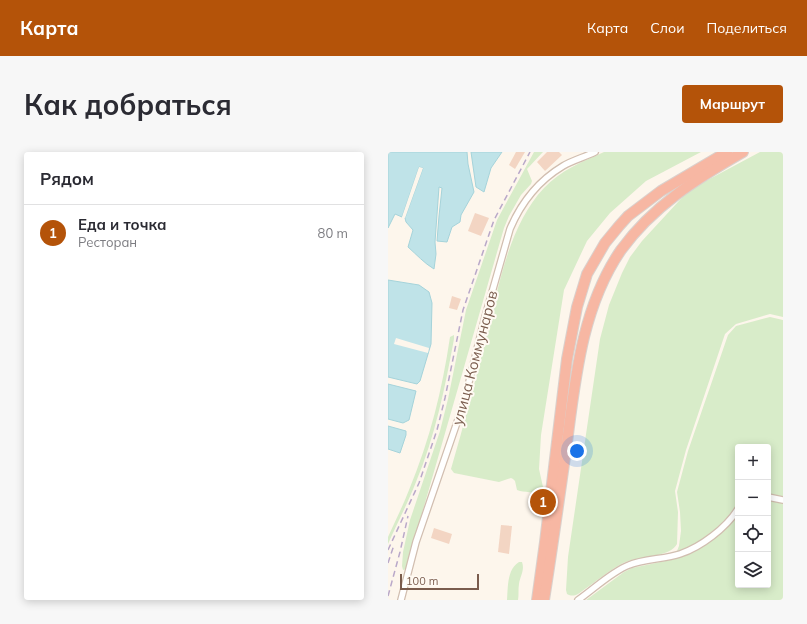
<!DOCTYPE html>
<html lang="ru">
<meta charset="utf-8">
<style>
body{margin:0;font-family:Mulish,sans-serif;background:#f7f7f7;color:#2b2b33}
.controls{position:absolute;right:12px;bottom:12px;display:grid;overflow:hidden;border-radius:4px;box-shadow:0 2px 10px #0003}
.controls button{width:36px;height:36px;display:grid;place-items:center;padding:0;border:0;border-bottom:1px solid #e1e1e2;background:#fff;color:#2b2b33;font:20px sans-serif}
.scale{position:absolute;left:12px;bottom:10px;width:79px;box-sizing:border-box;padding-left:4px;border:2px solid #7a5c4d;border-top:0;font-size:11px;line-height:14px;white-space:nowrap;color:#7a5c4d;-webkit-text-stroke:3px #fffaf3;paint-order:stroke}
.you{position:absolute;left:189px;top:299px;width:14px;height:14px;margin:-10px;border:3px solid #fff;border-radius:50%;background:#1a73e8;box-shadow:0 0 0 6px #1a73e833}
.badge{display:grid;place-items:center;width:26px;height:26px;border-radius:50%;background:#b45309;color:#fff;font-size:13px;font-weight:700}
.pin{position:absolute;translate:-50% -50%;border:2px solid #fff;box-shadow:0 1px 4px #0006}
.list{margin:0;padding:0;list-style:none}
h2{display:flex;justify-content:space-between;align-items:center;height:52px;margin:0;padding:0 16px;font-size:17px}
h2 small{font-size:13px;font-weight:400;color:#7c7c81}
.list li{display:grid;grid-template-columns:26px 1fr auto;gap:12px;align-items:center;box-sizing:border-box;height:56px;padding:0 16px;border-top:1px solid #e1e1e2}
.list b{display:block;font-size:15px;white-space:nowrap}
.list p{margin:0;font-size:13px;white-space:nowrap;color:#7c7c81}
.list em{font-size:13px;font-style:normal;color:#7c7c81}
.icon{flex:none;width:22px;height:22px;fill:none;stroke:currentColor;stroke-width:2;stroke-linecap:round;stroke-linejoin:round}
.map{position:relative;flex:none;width:395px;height:448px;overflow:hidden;border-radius:4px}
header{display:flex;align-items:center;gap:24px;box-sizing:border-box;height:56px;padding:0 20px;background:#b45309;color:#fff}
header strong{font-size:19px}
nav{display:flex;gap:22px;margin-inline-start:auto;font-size:14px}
.intro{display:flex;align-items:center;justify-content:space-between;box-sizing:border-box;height:96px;padding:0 24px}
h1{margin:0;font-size:28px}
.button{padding:10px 18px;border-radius:4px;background:#b45309;color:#fff;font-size:14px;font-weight:700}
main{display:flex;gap:24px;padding:0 24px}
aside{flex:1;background:#fff;border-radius:4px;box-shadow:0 2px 10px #0003}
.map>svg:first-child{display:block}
</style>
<header>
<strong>Карта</strong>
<nav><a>Карта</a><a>Слои</a><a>Поделиться</a></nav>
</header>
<div class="intro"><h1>Как добраться</h1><a class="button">Маршрут</a></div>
<main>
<aside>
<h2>Рядом<small></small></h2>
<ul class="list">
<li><span class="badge">1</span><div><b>Еда и точка</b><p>Ресторан</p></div><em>80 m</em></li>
</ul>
</aside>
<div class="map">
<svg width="395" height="448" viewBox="0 0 395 448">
<rect width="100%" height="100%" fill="#fdf6ec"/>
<!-- green -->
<g fill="#d8ecc9" fill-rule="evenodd">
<path d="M146,0H155L139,17L144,29L143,32L133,43L121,64L116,76L18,417L15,418L14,414L15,400L22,368L52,279L60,247L78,158L109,68Z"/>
<path d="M216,0H313L258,29L222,61L199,89L176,138L153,283L151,317L155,335C151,343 140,340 132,339L129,338L127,329L125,327L123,326L111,330L66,321L63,317C76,272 88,227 99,182C111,133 121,73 156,36C173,18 194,10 216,0Z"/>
<path d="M372,0H395V165L382,162L348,172L337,182L298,298L287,339L290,360L289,392C283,404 255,405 243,408C228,412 204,433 190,442C186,444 183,444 179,442L178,438L180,405L212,187L221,153L234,121L242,105L254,89L301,38Z"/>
<path d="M382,165L395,168V448H198L236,420L244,416L282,408L287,404L291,394L293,379L292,360L289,340L300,299L340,183L348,174ZM350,295H380V433H350Z"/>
<path d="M66,183V187C57,236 47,284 28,330C20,351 9,371 0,392V385C7,369 15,354 21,338C42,287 54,239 62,185Z"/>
<path d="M131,410H134C137,418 132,424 131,432C130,437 131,443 130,448H119C120,435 119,417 131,410Z"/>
</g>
<!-- water -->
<g fill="#bfe3e8" stroke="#a5d3da">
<path d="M0,0H79L80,12L86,40L73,63L72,70L64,75L59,90L49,89L51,64L54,36L51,35L47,90L48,102L46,117C36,111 29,103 20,95L25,78L18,70L17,66L35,16L31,15L14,65L7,62L0,76Z"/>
<path d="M83,0H114L103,16L96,40L88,35Z"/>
<path d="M0,128L31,133L41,140L44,151L43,192L32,229L29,232L0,225Z"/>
<path d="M0,232L28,239L21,268L15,271L0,267Z"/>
<path d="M0,274L18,279V283L12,301L0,297Z"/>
</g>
<!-- pier -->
<g fill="#fdf6ec">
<path d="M31,15L35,16L17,66L14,65Z"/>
<path d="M8,186L41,196L40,201L6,192Z"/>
</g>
<!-- building -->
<g fill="#f3d5c3">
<path d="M128,0H137L127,17L121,13Z"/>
<path d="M159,0H171L174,3L157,19L149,10Z"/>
<path d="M87,61L101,66L93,84L80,79Z"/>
<path d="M64,144L73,147L69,158L61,156Z"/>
<path d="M113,373L124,374L121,402L110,400Z"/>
<path d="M46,376L64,382L61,392L43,386Z"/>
</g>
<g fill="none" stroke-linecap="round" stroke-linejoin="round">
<defs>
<g id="street">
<path d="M380,345L395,348"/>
<path d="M13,448L28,390L76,250L97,165L122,77C133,51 150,29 175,14C185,8 197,5 207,0"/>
<path d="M190,448C206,437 223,420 241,413C255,407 277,407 292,402C313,395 338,376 350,357"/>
</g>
<g id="highway">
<path d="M149,448L157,390L179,207L189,155L199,122L217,91L231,74L240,64L273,39L339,0"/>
<path d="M156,448C164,398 171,348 178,298C187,230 193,156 233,98C265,54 308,27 355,0"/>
</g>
</defs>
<!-- street casing -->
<use href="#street" stroke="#d1beb0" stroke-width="8"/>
<!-- highway casing -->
<use href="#highway" stroke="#dad1cd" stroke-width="12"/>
<!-- street -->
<use href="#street" stroke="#fff" stroke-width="5.5"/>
<!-- highway -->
<use href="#highway" stroke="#f7b7a3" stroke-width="10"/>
<!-- rail -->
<g stroke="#b9a8c9" stroke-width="1.5" stroke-dasharray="6 4" stroke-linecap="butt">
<path d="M0,398L31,331L49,278L57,246L75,158L106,68L142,0"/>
<path d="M0,411L6,393"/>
<path d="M0,444L12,400L20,364"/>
</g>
</g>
<g text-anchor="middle" stroke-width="4" stroke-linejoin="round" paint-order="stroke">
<!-- street labels -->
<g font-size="15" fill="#7a5c4d" stroke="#fffaf3">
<text transform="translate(87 206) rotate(-75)" y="5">улица Коммунаров</text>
</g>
</g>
</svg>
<div class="controls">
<button>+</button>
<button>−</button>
<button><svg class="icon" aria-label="locate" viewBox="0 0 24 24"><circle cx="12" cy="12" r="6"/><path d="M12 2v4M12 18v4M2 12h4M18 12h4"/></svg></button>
<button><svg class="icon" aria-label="layers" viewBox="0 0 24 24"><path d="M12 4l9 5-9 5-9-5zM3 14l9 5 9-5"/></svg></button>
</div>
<div class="scale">100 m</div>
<div class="you"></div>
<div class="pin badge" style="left:155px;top:350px">1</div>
</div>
</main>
